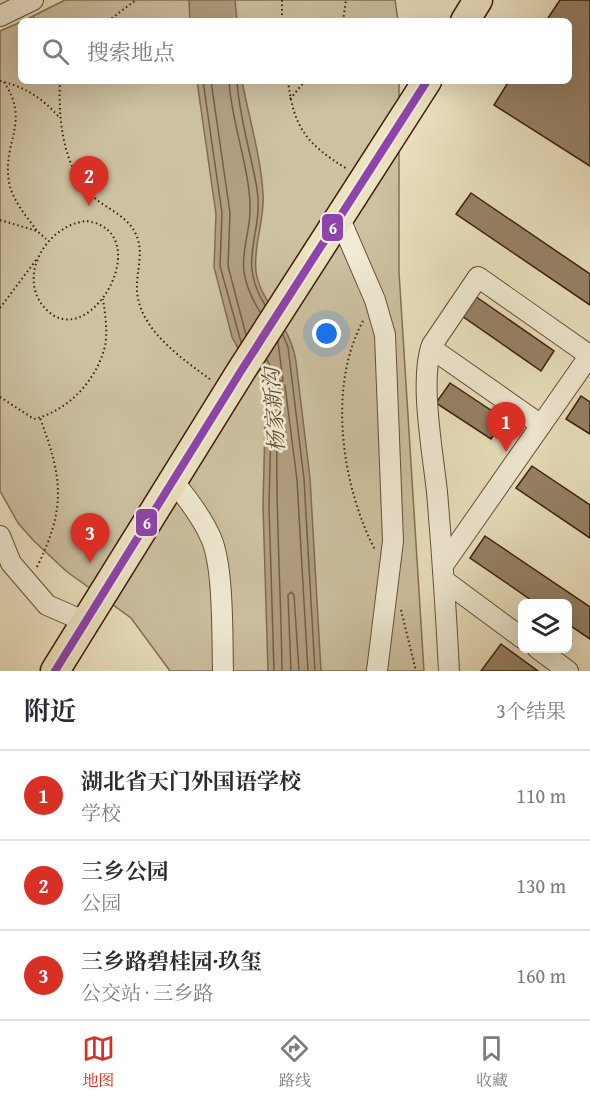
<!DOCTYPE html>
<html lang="zh">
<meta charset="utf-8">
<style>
body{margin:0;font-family:"Gentium Book Plus","Noto Serif SC",serif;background:#f2f2f3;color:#2b2b33}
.controls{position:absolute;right:18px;bottom:18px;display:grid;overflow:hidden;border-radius:9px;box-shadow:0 6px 24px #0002}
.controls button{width:54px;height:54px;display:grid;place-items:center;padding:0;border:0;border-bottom:2px solid #e1e1e2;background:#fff;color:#2b2b33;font:30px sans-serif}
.you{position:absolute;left:327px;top:334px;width:21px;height:21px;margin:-15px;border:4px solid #fff;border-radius:50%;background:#1a73e8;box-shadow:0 0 0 9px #1a73e833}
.badge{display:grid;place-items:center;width:39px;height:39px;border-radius:50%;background:#d93025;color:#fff;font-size:20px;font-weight:700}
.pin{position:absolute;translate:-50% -50px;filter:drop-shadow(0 2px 3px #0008)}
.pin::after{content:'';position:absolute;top:32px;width:21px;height:18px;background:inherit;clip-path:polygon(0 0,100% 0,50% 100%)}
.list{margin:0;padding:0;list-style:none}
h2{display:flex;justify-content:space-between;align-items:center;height:78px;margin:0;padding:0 24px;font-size:26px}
h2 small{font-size:20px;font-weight:400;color:#7c7c81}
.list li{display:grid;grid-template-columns:39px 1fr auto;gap:18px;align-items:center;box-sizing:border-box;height:90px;padding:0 24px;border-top:2px solid #e1e1e2}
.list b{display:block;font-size:22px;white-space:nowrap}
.list p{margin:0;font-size:20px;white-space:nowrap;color:#7c7c81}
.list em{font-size:20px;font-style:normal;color:#7c7c81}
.icon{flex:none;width:33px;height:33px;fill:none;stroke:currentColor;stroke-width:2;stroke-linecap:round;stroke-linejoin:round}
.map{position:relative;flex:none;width:590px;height:671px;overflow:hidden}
.search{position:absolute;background:#fff;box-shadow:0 6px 24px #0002;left:18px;right:18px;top:18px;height:66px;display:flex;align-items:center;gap:15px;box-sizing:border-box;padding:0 21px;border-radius:9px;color:#7c7c81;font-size:22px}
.sheet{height:348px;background:#fff}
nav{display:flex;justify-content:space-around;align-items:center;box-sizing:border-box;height:84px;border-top:2px solid #e1e1e2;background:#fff;font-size:16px;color:#7c7c81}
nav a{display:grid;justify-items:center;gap:3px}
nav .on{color:#d93025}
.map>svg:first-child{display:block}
</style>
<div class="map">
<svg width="590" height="671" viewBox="0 0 590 671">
<rect width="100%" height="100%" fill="#ebe2c0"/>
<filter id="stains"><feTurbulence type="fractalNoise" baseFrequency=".00333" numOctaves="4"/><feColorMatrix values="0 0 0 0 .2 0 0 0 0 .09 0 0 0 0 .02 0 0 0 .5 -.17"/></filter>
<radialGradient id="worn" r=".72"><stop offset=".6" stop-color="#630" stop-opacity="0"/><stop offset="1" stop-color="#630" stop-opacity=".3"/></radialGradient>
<!-- green -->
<g fill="#cdc1a1" stroke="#856f54" stroke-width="1.5">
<path d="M65,0H395L398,21H23Z"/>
<path d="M21,22V81H399V272L424,671H170L131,618L66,571L34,541L18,523L0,491V31Z"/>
</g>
<!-- water -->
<g fill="#b09f81" stroke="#826b51" stroke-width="1.5">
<path d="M189,0H235L237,21H190Z"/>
<path d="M197,81H242C249,118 261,157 263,194C265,220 253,245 256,271C259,301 291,324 296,362L310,478L321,671H268L263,506L266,384L261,374L240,352L232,337L214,267L216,214Z"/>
</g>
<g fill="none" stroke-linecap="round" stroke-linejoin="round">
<!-- shore -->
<g stroke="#765e44" stroke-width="1.5">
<path d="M203,81L222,213L220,266L241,342"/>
<path d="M211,81L230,213L228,266L246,335"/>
<path d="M229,81C231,118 245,154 249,191C256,243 226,257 260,312"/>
<path d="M237,81C239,117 251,153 257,189C264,236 236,259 265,305"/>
<path d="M283,335L288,347L304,479L315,671"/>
<path d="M267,360L279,381H283L278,342"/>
<path d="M262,367L272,384L269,506L274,671"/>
<path d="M282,671C281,576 273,481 279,386L282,384L285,386L297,480L308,671"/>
<path d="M291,671L288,595L291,592L294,595L299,671"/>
</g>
</g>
<!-- building -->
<g fill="#978368" stroke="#3d1d08" stroke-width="1.5">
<path d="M560,0H590V166L494,105L509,81H569V21H546Z"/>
<path d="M471,193L590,274V305L456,214Z"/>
<path d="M475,296L554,351L541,371L462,316Z"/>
<path d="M450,383L504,419L491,439L436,403Z"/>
<path d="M581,396L590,402V434L566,419Z"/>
<path d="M532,466L590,505V538L516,488Z"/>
<path d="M485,536L590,607V639L568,624V604H537L470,558Z"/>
<path d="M501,644L538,671H481Z"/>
</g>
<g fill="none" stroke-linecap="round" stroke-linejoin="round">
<defs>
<g id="minor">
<path d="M0,16L33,0"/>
<path d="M340,219L375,300L385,335L393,541L377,671"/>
<path d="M431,348L541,425"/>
<path d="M173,481C188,499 202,517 211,538C224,567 222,638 223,671"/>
<path d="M0,536L11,563L47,605L86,622"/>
<path d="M444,564L590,355"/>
<path d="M445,581L522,638"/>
<path d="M537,648L568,671"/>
<path d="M449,671C446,611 442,551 437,492C433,454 419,379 432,345L478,277L589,355"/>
</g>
<g id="highway">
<path d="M465,21L478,0"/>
<path d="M55,671L241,371L427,81"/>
</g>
</defs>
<!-- minor casing -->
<use href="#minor" stroke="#684e36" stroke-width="22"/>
<!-- highway casing -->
<use href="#highway" stroke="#3d1d08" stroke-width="31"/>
<!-- path -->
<g stroke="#3d1d08" stroke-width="2" stroke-dasharray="1.5 3" stroke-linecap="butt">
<path d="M282,0V21"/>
<path d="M33,18L42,21"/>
<path d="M108,21L136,0"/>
<path d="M343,21L346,0"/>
<path d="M0,81C25,87 41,97 58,116"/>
<path d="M60,81C58,120 63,173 97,200C113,212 132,219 138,240C143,256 136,274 137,291C140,331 183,359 211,380"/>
<path d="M288,81C294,129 307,144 347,169"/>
<path d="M4,82C31,123 2,141 9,182C12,200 27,217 37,231"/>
<path d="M290,99L305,81"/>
<path d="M0,220L37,231L46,239"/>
<path d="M87,221C157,232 93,350 49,312C14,282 44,225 87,221Z"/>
<path d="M0,308L36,260"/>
<path d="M363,321C327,387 342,486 375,550"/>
<path d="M0,397L34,419C68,411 97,380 105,346C108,331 105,314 103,299"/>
<path d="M37,567C66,508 63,479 40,418"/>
<path d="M401,610L416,671"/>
</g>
<!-- minor -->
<use href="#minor" stroke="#f2ecd6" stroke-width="20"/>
<!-- highway -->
<use href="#highway" stroke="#ebe2c0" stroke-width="28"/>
<defs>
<path id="bus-1" d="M55,671L241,371L427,81"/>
</defs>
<!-- bus-1 casing -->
<use href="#bus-1" stroke="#f2ecd6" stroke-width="12"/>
<!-- bus-1 -->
<use href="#bus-1" stroke="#8e44ad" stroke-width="8"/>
</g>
<g text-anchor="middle" stroke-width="5" stroke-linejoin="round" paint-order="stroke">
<!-- water labels -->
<g font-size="21" font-style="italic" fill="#654a32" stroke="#f2ecd6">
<text transform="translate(274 410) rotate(-94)" y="7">杨家新沟</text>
</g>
</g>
<g stroke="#f2ecd6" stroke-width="2">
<rect x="321" y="213" width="23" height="29" rx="6" fill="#8e44ad"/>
<rect x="135" y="508" width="23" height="29" rx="6" fill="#8e44ad"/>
</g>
<g font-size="16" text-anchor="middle" font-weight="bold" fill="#fff">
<text x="333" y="234">6</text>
<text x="147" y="529">6</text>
</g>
<rect width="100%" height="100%" filter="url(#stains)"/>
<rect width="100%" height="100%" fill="url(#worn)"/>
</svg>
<div class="controls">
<button><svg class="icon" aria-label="layers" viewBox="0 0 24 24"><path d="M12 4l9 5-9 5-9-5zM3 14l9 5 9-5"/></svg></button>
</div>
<div class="you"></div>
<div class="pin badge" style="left:506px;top:452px">1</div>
<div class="pin badge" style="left:89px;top:206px">2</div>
<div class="pin badge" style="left:90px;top:563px">3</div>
<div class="search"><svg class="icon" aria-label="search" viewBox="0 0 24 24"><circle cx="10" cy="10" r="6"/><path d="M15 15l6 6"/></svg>搜索地点</div>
</div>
<section class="sheet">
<h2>附近<small>3个结果</small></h2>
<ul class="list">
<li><span class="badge">1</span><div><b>湖北省天门外国语学校</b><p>学校</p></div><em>110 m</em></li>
<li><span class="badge">2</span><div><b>三乡公园</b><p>公园</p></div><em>130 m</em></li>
<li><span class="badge">3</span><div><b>三乡路碧桂园·玖玺</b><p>公交站 · 三乡路</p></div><em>160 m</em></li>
</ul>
</section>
<nav>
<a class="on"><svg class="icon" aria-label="map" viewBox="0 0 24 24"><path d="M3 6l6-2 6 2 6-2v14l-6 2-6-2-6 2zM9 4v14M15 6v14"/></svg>地图</a>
<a><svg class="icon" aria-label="directions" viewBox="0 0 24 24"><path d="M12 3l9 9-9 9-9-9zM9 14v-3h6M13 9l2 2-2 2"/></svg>路线</a>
<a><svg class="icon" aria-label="saved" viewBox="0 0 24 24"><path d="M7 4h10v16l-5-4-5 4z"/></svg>收藏</a>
</nav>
